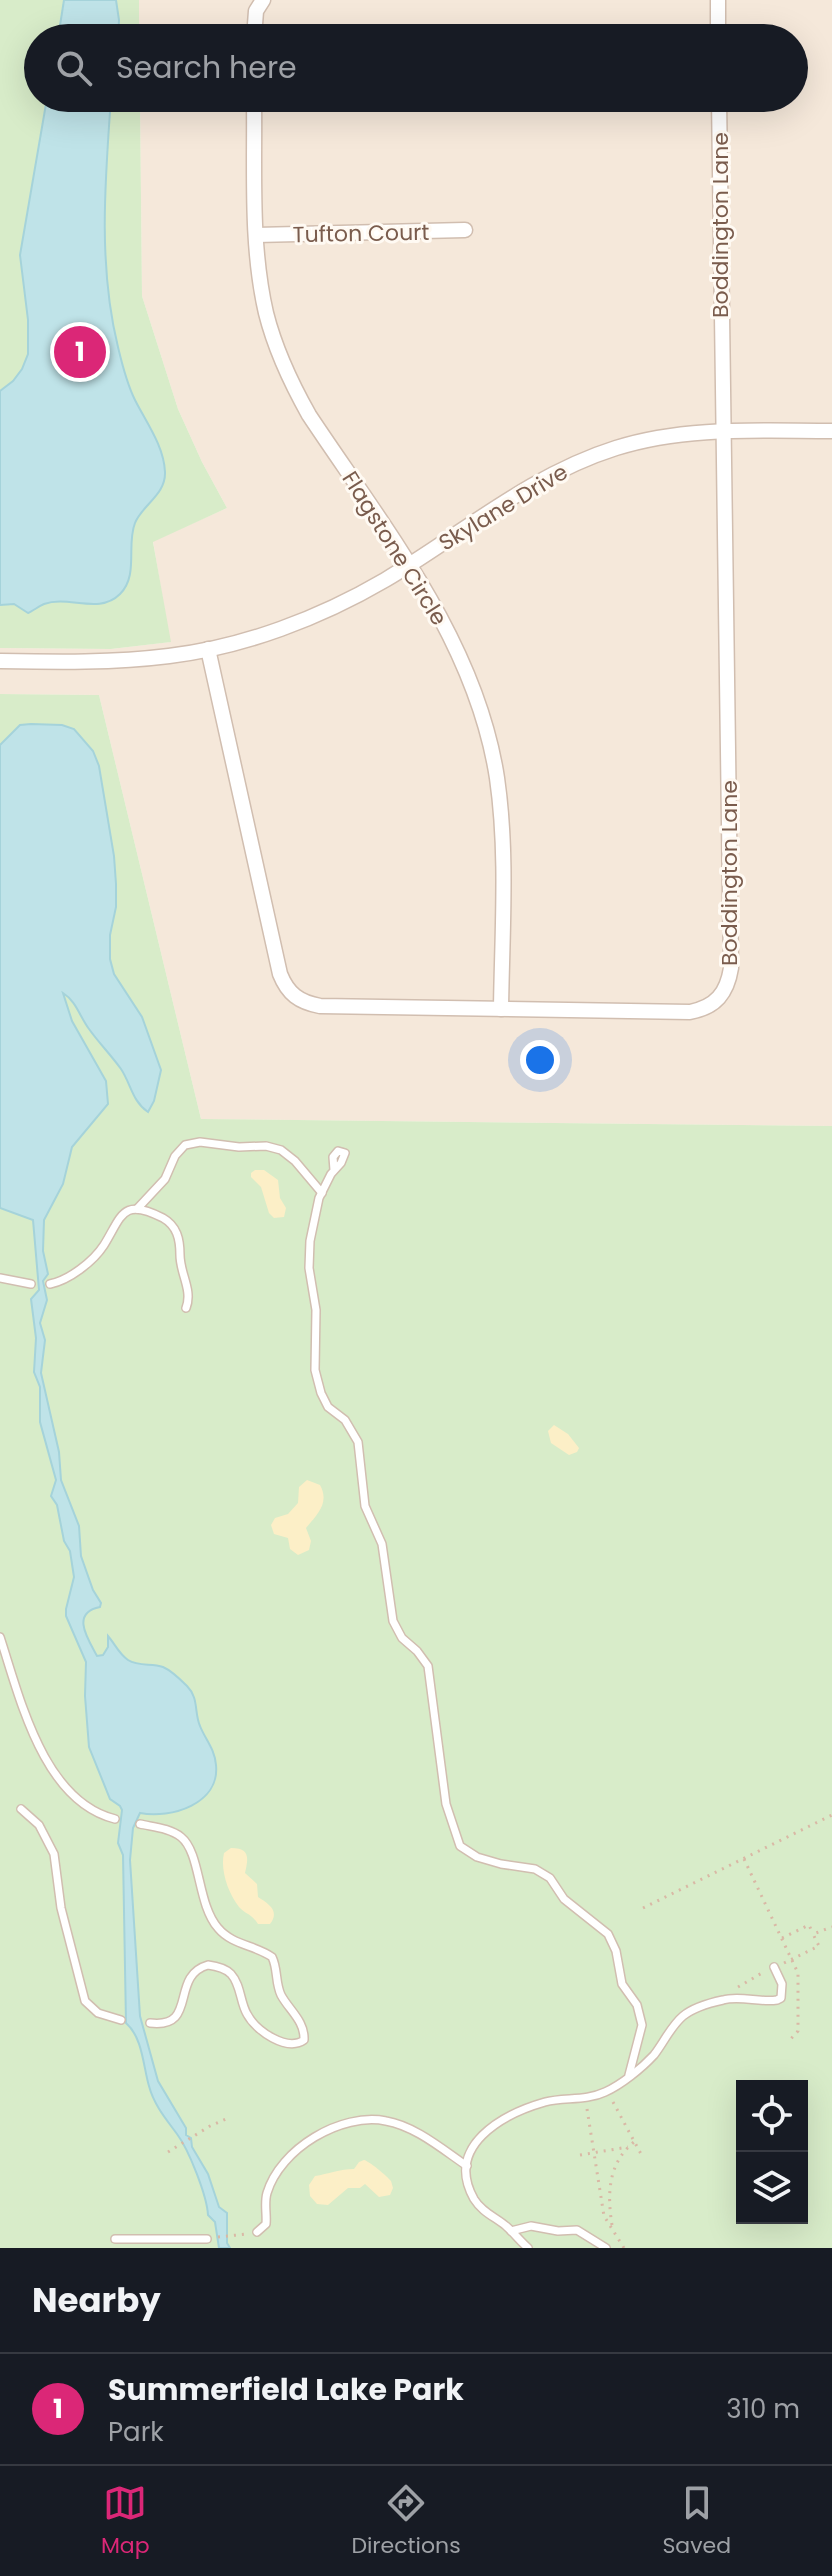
<!DOCTYPE html>
<style>
body{margin:0;font-family:Poppins,sans-serif;background:#20242c;color:#f1f3f6}
.controls{position:absolute;right:24px;bottom:24px;display:grid;overflow:hidden;border-radius:0px;box-shadow:0 8px 32px #0002}
.controls button{width:72px;height:72px;display:grid;place-items:center;padding:0;border:0;border-bottom:2px solid #363941;background:#171b24;color:#f1f3f6;font:40px sans-serif}
.you{position:absolute;left:540px;top:1060px;width:28px;height:28px;margin:-20px;border:6px solid #fff;border-radius:50%;background:#1a73e8;box-shadow:0 0 0 12px #1a73e833}
.badge{display:grid;place-items:center;width:52px;height:52px;border-radius:50%;background:#db2777;color:#fff;font-size:26px;font-weight:700}
.pin{position:absolute;translate:-50% -50%;border:4px solid #fff;box-shadow:0 2px 8px #0006}
.list{margin:0;padding:0;list-style:none}
h2{display:flex;justify-content:space-between;align-items:center;height:104px;margin:0;padding:0 32px;font-size:34px}
h2 small{font-size:26px;font-weight:400;color:#9ea1a6}
.list li{display:grid;grid-template-columns:52px 1fr auto;gap:24px;align-items:center;box-sizing:border-box;height:112px;padding:0 32px;border-top:2px solid #363941}
.list b{display:block;font-size:30px;white-space:nowrap}
.list p{margin:0;font-size:26px;white-space:nowrap;color:#9ea1a6}
.list em{font-size:26px;font-style:normal;color:#9ea1a6}
.icon{flex:none;width:44px;height:44px;fill:none;stroke:currentColor;stroke-width:2;stroke-linecap:round;stroke-linejoin:round}
.map{position:relative;flex:none;width:832px;height:2248px;overflow:hidden}
.search{position:absolute;background:#171b24;box-shadow:0 8px 32px #0002;left:24px;right:24px;top:24px;height:88px;display:flex;align-items:center;gap:20px;box-sizing:border-box;padding:0 28px;border-radius:44px;color:#9ea1a6;font-size:30px}
.sheet{height:216px;background:#171b24}
nav{display:flex;justify-content:space-around;align-items:center;box-sizing:border-box;height:112px;border-top:2px solid #363941;background:#171b24;font-size:22px;color:#9ea1a6}
nav a{display:grid;justify-items:center;gap:4px}
nav .on{color:#db2777}
.map>svg:first-child{display:block}
</style>
<div class="map">
<svg width="832" height="2248" viewBox="0 0 832 2248">
<rect width="100%" height="100%" fill="#fdf6ec"/>
<!-- residential -->
<path fill="#f5e8da" d="M139,0H832V1126L201,1119L99,695L0,694V648L111,649L170,642L153,541L227,508L202,462L178,409L142,296L140,98H794V38H139Z"/>
<!-- green -->
<g fill="#d8ecc9" fill-rule="evenodd">
<path d="M0,0H139V38H38V98H140L142,296L178,409L202,462L227,508L153,542L171,642L111,649L0,648Z"/>
<path d="M0,694L99,695L201,1119L832,1126V2248H0ZM742,2086H802V2218H742Z"/>
</g>
<!-- sand -->
<g fill="#fcefc7">
<path d="M255,1170H264L278,1180L280,1198L286,1208L284,1217L274,1218L269,1213L261,1187L251,1177V1173Z"/>
<path d="M554,1425L568,1434L579,1448L577,1452L569,1455L551,1443L548,1431Z"/>
<path d="M307,1480L320,1485C330,1503 317,1515 306,1528L311,1541L309,1550L298,1555L290,1549L288,1538L274,1534L271,1525L275,1518L288,1514L298,1503L299,1487Z"/>
<path d="M231,1848C251,1848 248,1859 245,1873L257,1884L258,1897C269,1904 280,1911 270,1924H258C251,1913 245,1914 239,1907C228,1893 220,1870 224,1853Z"/>
<path d="M364,2160C369,2161 387,2176 391,2181L393,2188L390,2195L379,2197L365,2184L360,2188H348L328,2205L317,2204L310,2196L309,2185L315,2176C328,2174 340,2169 354,2169L359,2162Z"/>
</g>
<!-- water -->
<g fill="#bfe3e8" stroke="#a5d3da" stroke-width="2">
<path d="M64,0H116L119,20L118,38H58Z"/>
<path d="M47,98H111C105,181 98,266 118,347C122,364 127,384 135,400C146,422 164,446 165,472C166,495 142,505 135,523C126,545 139,575 120,594C99,615 69,595 44,604C39,606 33,611 28,613L14,604L0,605V391L13,381L22,369L28,354V320L20,255Z"/>
<path d="M31,724L62,725L74,729L93,751L99,766L114,856L116,884V907L110,935V959L114,974L142,1017L161,1070L154,1101L148,1112C132,1101 131,1084 121,1069C111,1055 99,1043 89,1029C80,1017 76,1001 63,993L72,1021L106,1081L108,1104L72,1147L63,1184L44,1220L43,1251L48,1274L43,1281L47,1300L40,1323L45,1340L41,1373L59,1452L61,1480L79,1526L81,1556L93,1590L101,1603L100,1607C70,1613 88,1639 97,1656L103,1655L108,1647V1636C115,1644 119,1654 128,1660C139,1667 151,1663 163,1667C170,1670 181,1680 187,1686C199,1698 194,1712 200,1726C205,1739 215,1749 216,1765C220,1804 171,1819 140,1813L133,1828L130,1860L140,2016L158,2081L186,2128V2135L191,2138L192,2147L208,2174L219,2207L227,2213V2243L230,2248H219L215,2222L208,2215C207,2196 189,2150 177,2134C166,2119 154,2105 149,2086C143,2066 143,2038 126,2023L123,1855L118,1843L122,1810L120,1806L110,1799L89,1747L85,1696L86,1662L66,1616V1609L74,1577L70,1551L64,1541L57,1505L51,1496L56,1480L40,1422V1387L34,1372L36,1338L31,1299L39,1290L33,1220L0,1208V745L20,725Z"/>
</g>
<g fill="none" stroke-linecap="round" stroke-linejoin="round">
<defs>
<g id="service">
<path d="M334,1170L333,1157L338,1151L345,1153L341,1163L331,1174L319,1198L310,1241L309,1268L316,1310L315,1370L321,1393L328,1407L345,1420L358,1442L365,1506L382,1544L393,1621L402,1638L417,1651L428,1666L446,1804L460,1846L477,1857L501,1864L535,1869L550,1878L564,1899L608,1934L616,1951L622,1984L637,2005L642,2025L629,2075"/>
<path d="M137,1209L165,1179L175,1156L185,1145L200,1142L239,1147L266,1146L281,1150L295,1161L322,1193"/>
<path d="M0,1278L31,1284"/>
<path d="M50,1284C69,1280 93,1262 104,1245C122,1216 122,1197 163,1218C177,1226 180,1239 180,1255C180,1274 193,1290 186,1308"/>
<path d="M0,1637C20,1698 43,1801 115,1819"/>
<path d="M21,1809L39,1825L54,1854L61,1908L85,2001L98,2013L121,2020"/>
<path d="M140,1824C153,1827 170,1828 181,1837C201,1853 197,1904 218,1928C232,1945 255,1945 272,1957C278,1969 275,1982 281,1995C289,2010 305,2021 304,2040C287,2052 256,2031 247,2014C240,2002 241,1985 231,1974C225,1968 216,1966 208,1965C169,1976 199,2029 150,2023"/>
<path d="M511,2231L531,2226L558,2231L577,2230L606,2248"/>
<path d="M257,2232L266,2224C267,2214 264,2203 267,2193C280,2149 341,2112 386,2121C415,2126 442,2149 467,2166"/>
<path d="M115,2239H207"/>
<path d="M528,2248C520,2241 514,2233 506,2226C495,2217 482,2212 474,2199C444,2146 503,2114 545,2102C564,2097 586,2101 605,2092C621,2085 642,2068 654,2055C664,2042 671,2026 683,2016C694,2007 709,2003 723,2000C740,1995 760,2003 777,2000L781,1998L782,1984L774,1967"/>
</g>
<g id="minor">
<path d="M718,0V38"/>
<path d="M254,38L256,11L263,0"/>
<path d="M254,98C255,169 250,244 266,313C275,349 291,383 309,415C384,528 476,641 497,778C508,854 502,932 501,1009"/>
<path d="M256,235L465,230"/>
<path d="M208,649L280,974C288,994 299,1002 320,1006L690,1012C716,1007 727,993 731,968L719,98"/>
<path d="M0,661C57,662 113,663 169,656C244,647 320,618 385,580C461,535 530,475 616,448C685,426 761,431 832,431"/>
</g>
</defs>
<!-- service casing -->
<use href="#service" stroke="#d1beb0" stroke-width="10"/>
<!-- minor casing -->
<use href="#minor" stroke="#d1beb0" stroke-width="17"/>
<!-- path -->
<g stroke="#d9b8a5" stroke-width="3" stroke-dasharray="2 6" stroke-linecap="butt">
<path d="M744,1859L798,1973V2031L789,2041"/>
<path d="M643,1908L832,1815"/>
<path d="M782,1938L809,1925L813,1934"/>
<path d="M784,1963L819,1946L813,1934L832,1927"/>
<path d="M738,1987L762,1973"/>
<path d="M613,2102L641,2154"/>
<path d="M587,2109L604,2216L624,2248"/>
<path d="M168,2152L210,2126L228,2118"/>
<path d="M580,2155L628,2147"/>
<path d="M612,2225C607,2194 608,2163 634,2142"/>
<path d="M218,2237L247,2234"/>
</g>
<!-- service -->
<use href="#service" stroke="#fff" stroke-width="7"/>
<!-- minor -->
<use href="#minor" stroke="#fff" stroke-width="14"/>
</g>
<g text-anchor="middle" stroke-width="6" stroke-linejoin="round" paint-order="stroke">
<!-- street labels -->
<g font-size="22" fill="#7a5c4d" stroke="#fffaf3">
<text transform="translate(720 225) rotate(-90)" y="8">Boddington Lane</text>
<text transform="translate(361 233) rotate(-1)" y="8">Tufton Court</text>
<text transform="translate(503 507) rotate(-31)" y="8">Skylane Drive</text>
<text transform="translate(395 548) rotate(58)" y="8">Flagstone Circle</text>
<text transform="translate(729 873) rotate(-90)" y="8">Boddington Lane</text>
</g>
</g>
</svg>
<div class="controls">
<button><svg class="icon" aria-label="locate" viewBox="0 0 24 24"><circle cx="12" cy="12" r="6"/><path d="M12 2v4M12 18v4M2 12h4M18 12h4"/></svg></button>
<button><svg class="icon" aria-label="layers" viewBox="0 0 24 24"><path d="M12 4l9 5-9 5-9-5zM3 14l9 5 9-5"/></svg></button>
</div>
<div class="you"></div>
<div class="pin badge" style="left:80px;top:352px">1</div>
<div class="search"><svg class="icon" aria-label="search" viewBox="0 0 24 24"><circle cx="10" cy="10" r="6"/><path d="M15 15l6 6"/></svg>Search here</div>
</div>
<section class="sheet">
<h2>Nearby<small></small></h2>
<ul class="list">
<li><span class="badge">1</span><div><b>Summerfield Lake Park</b><p>Park</p></div><em>310 m</em></li>
</ul>
</section>
<nav>
<a class="on"><svg class="icon" aria-label="map" viewBox="0 0 24 24"><path d="M3 6l6-2 6 2 6-2v14l-6 2-6-2-6 2zM9 4v14M15 6v14"/></svg>Map</a>
<a><svg class="icon" aria-label="directions" viewBox="0 0 24 24"><path d="M12 3l9 9-9 9-9-9zM9 14v-3h6M13 9l2 2-2 2"/></svg>Directions</a>
<a><svg class="icon" aria-label="saved" viewBox="0 0 24 24"><path d="M7 4h10v16l-5-4-5 4z"/></svg>Saved</a>
</nav>
